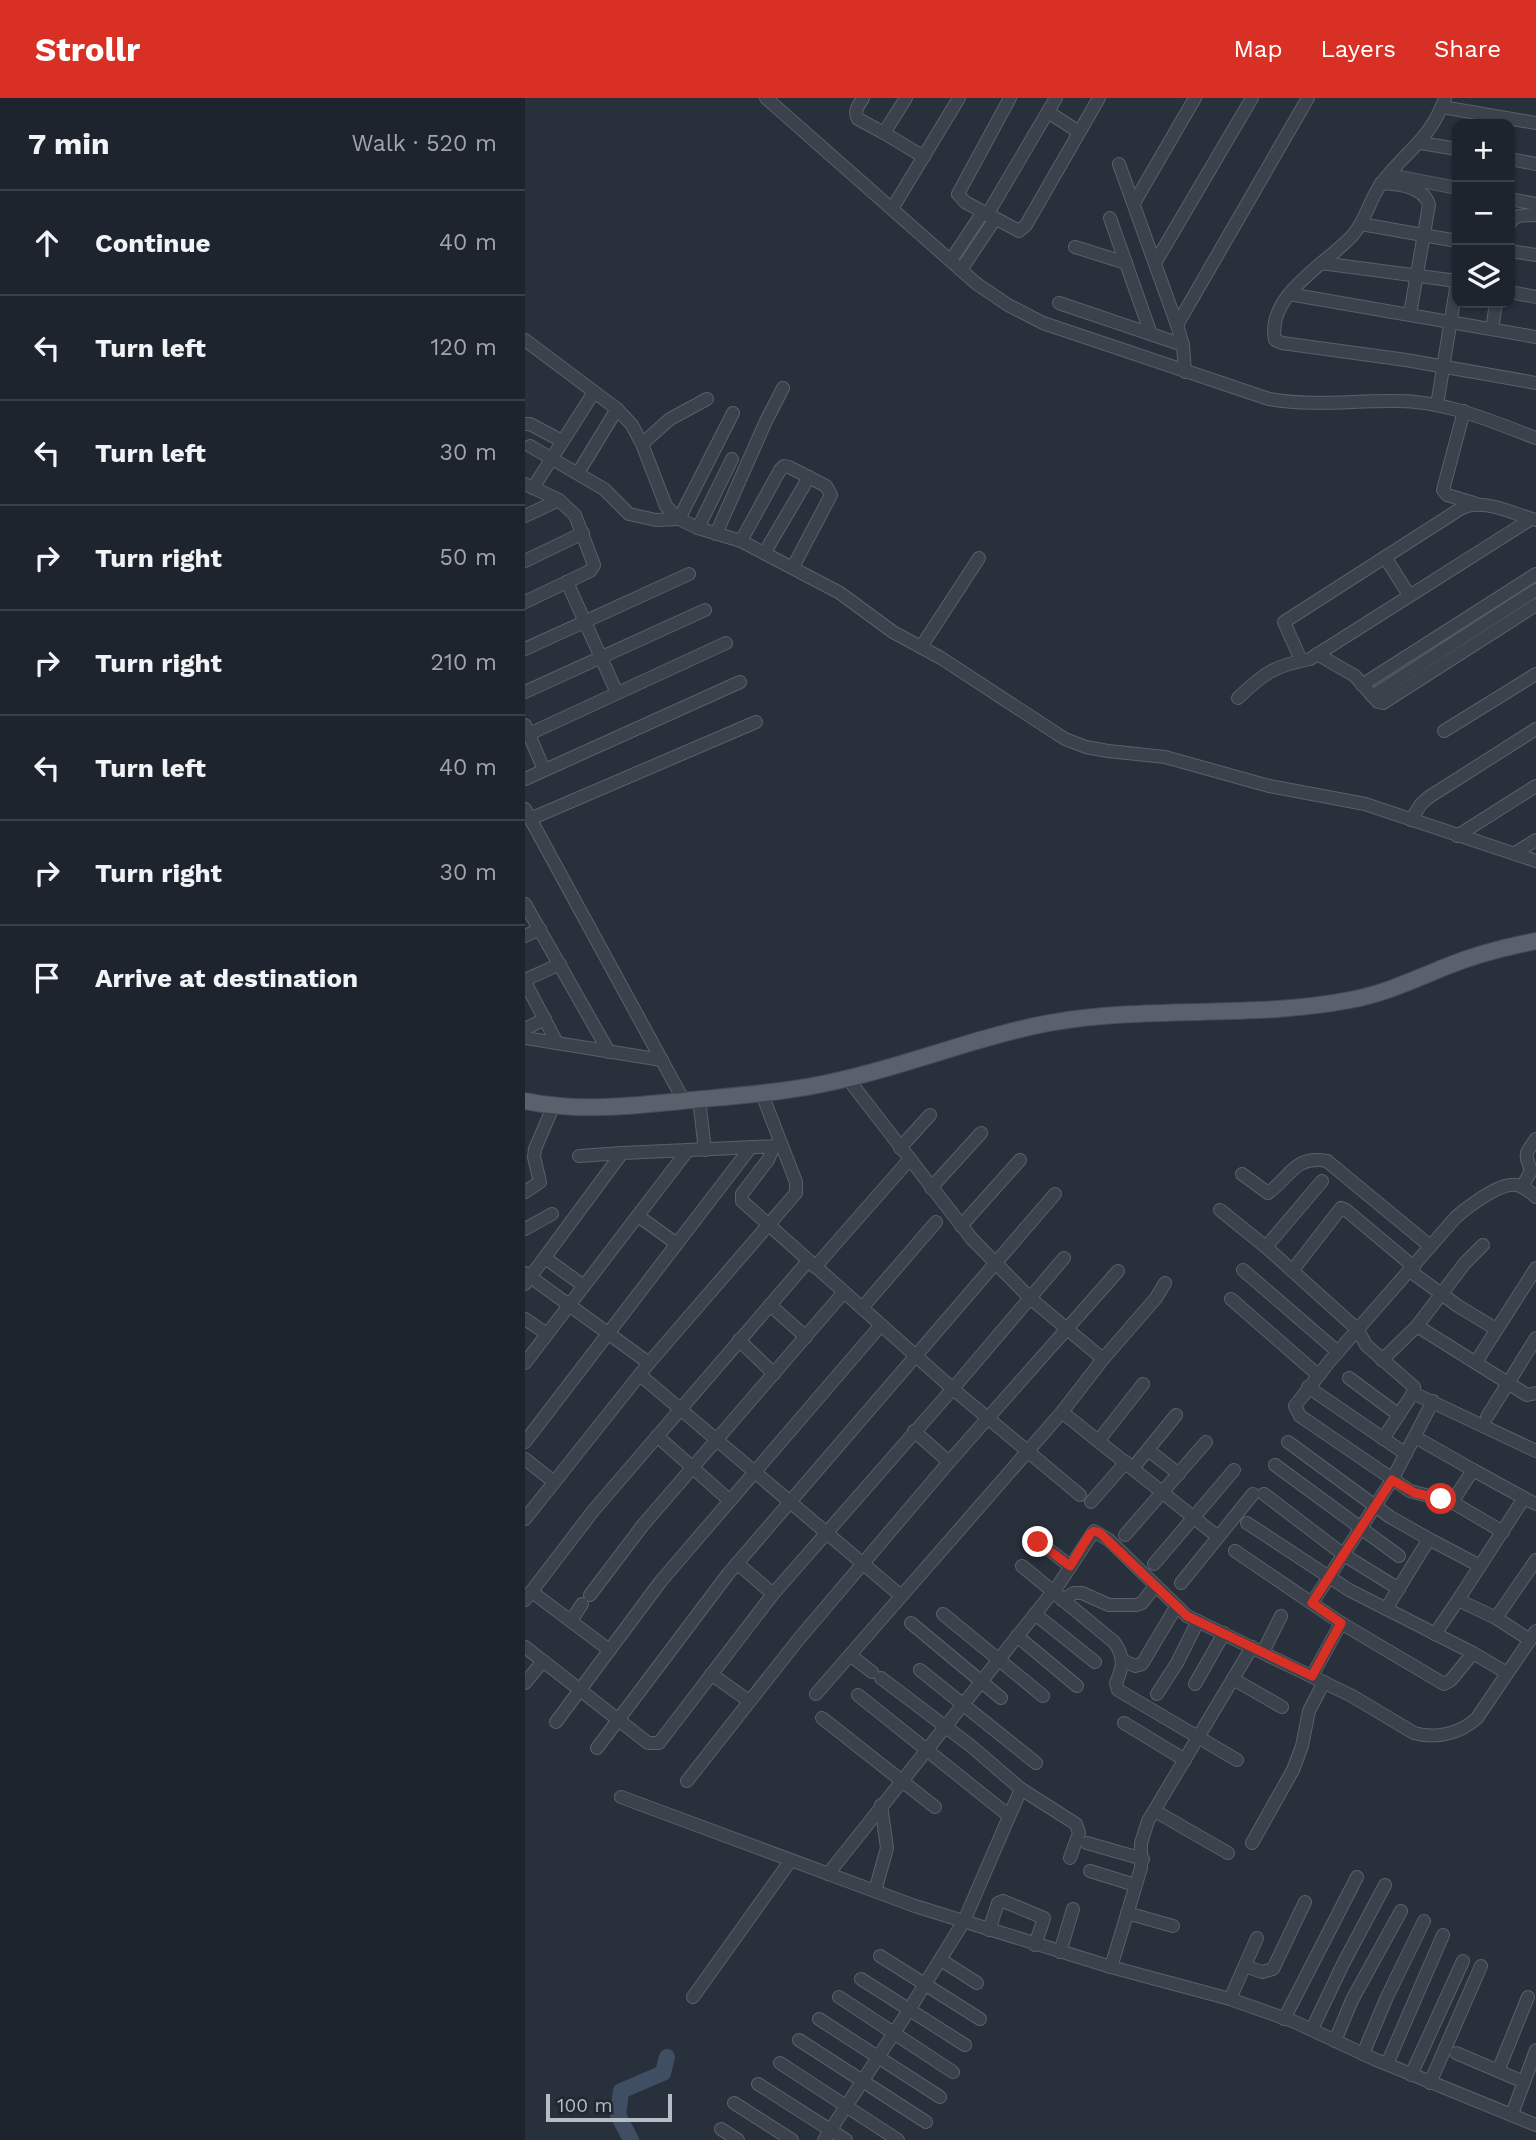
<!DOCTYPE html>
<meta charset="utf-8">
<style>
body{margin:0;font-family:"Work Sans",sans-serif;background:#2b3039;color:#f1f3f6}
.controls{position:absolute;right:21px;top:21px;display:grid;overflow:hidden;border-radius:14px;box-shadow:0 2px 5px #0004}
.controls button{width:63px;height:63px;display:grid;place-items:center;padding:0;border:0;border-bottom:2px solid #3c4149;background:#1e242d;color:#f1f3f6;font:35px sans-serif}
.scale{position:absolute;left:21px;bottom:18px;width:126px;box-sizing:border-box;padding-left:7px;border:4px solid #b7bdc7;border-top:0;font-size:19px;line-height:24px;white-space:nowrap;color:#b7bdc7;-webkit-text-stroke:5px #202731;paint-order:stroke}
.stop{position:absolute;width:21px;height:21px;margin:-16px;border:5px solid #d93025;border-radius:50%;background:#fff}
.stop.end{background:#d93025;border-color:#fff;box-shadow:0 2px 7px #0008}
.list{margin:0;padding:0;list-style:none}
h2{display:flex;justify-content:space-between;align-items:center;height:91px;margin:0;padding:0 28px;font-size:30px}
h2 small{font-size:23px;font-weight:400;color:#a1a4aa}
.list li{display:grid;grid-template-columns:46px 1fr auto;gap:21px;align-items:center;box-sizing:border-box;height:105px;padding:0 28px;border-top:2px solid #3c4149}
.list b{display:block;font-size:26px;white-space:nowrap}
.list em{font-size:23px;font-style:normal;color:#a1a4aa}
.icon{flex:none;width:38px;height:38px;fill:none;stroke:currentColor;stroke-width:2;stroke-linecap:round;stroke-linejoin:round}
.map{position:relative;flex:none;width:1011px;height:2042px;overflow:hidden}
header{display:flex;align-items:center;gap:42px;box-sizing:border-box;height:98px;padding:0 35px;background:#d93025;color:#fff}
header strong{font-size:33px}
nav{display:flex;gap:38px;margin-inline-start:auto;font-size:24px}
main{display:flex}
aside{flex:1;background:#1e242d}
.map>svg:first-child{display:block}
</style>
<header>
<strong>Strollr</strong>
<nav><a>Map</a><a>Layers</a><a>Share</a></nav>
</header>
<main>
<aside>
<h2>7 min<small>Walk · 520 m</small></h2>
<ul class="list">
<li><svg class="icon" aria-label="ahead" viewBox="0 0 24 24"><path d="M12 20V5M6 11l6-6 6 6"/></svg><div><b>Continue</b></div><em>40 m</em></li>
<li><svg class="icon" aria-label="left" viewBox="0 0 24 24"><path d="M17 20v-9H6M10 6l-5 5 5 5"/></svg><div><b>Turn left</b></div><em>120 m</em></li>
<li><svg class="icon" aria-label="left" viewBox="0 0 24 24"><path d="M17 20v-9H6M10 6l-5 5 5 5"/></svg><div><b>Turn left</b></div><em>30 m</em></li>
<li><svg class="icon" aria-label="right" viewBox="0 0 24 24"><path d="M7 20v-9h11M14 6l5 5-5 5"/></svg><div><b>Turn right</b></div><em>50 m</em></li>
<li><svg class="icon" aria-label="right" viewBox="0 0 24 24"><path d="M7 20v-9h11M14 6l5 5-5 5"/></svg><div><b>Turn right</b></div><em>210 m</em></li>
<li><svg class="icon" aria-label="left" viewBox="0 0 24 24"><path d="M17 20v-9H6M10 6l-5 5 5 5"/></svg><div><b>Turn left</b></div><em>40 m</em></li>
<li><svg class="icon" aria-label="right" viewBox="0 0 24 24"><path d="M7 20v-9h11M14 6l5 5-5 5"/></svg><div><b>Turn right</b></div><em>30 m</em></li>
<li><svg class="icon" aria-label="arrive" viewBox="0 0 24 24"><path d="M6 21V4h12l-3 4 3 4H6"/></svg><div><b>Arrive at destination</b></div></li>
</ul>
</aside>
<div class="map">
<svg width="1011" height="2042" viewBox="0 0 1011 2042">
<rect width="100%" height="100%" fill="#28303c"/>
<g fill="none" stroke-linecap="round" stroke-linejoin="round">
<!-- river -->
<path stroke="#404e63" stroke-width="16" d="M106,2042L93,2017L96,1993L138,1975L142,1959"/>
<defs>
<g id="minor">
<path d="M241,0L452,186L483,207L518,225L744,301C788,309 829,302 872,303C921,303 966,323 1011,340"/>
<path d="M338,0C334,7 328,13 333,21L359,35"/>
<path d="M381,0L359,35L399,59"/>
<path d="M485,0L433,96L440,104L494,133L501,127L574,0"/>
<path d="M920,0C905,43 880,53 856,86C844,102 841,123 827,138C801,166 741,197 750,242L757,245L881,262L1011,285"/>
<path d="M917,9L1011,25"/>
<path d="M523,14L554,34"/>
<path d="M896,45L932,51"/>
<path d="M985,61L1011,66"/>
<path d="M594,66L652,227L658,247L660,274"/>
<path d="M865,77L932,90"/>
<path d="M856,85C873,86 899,88 904,107L885,216"/>
<path d="M985,101L1011,106"/>
<path d="M609,105L670,0"/>
<path d="M367,111L434,0"/>
<path d="M462,117L531,0"/>
<path d="M585,120L626,236"/>
<path d="M985,125C990,115 1001,118 1011,117"/>
<path d="M836,126L932,143"/>
<path d="M550,149L601,165"/>
<path d="M985,153L1011,157"/>
<path d="M426,162L458,114"/>
<path d="M630,165L727,0"/>
<path d="M796,165L932,183"/>
<path d="M436,172L470,121"/>
<path d="M985,194L1011,199"/>
<path d="M764,196L1011,239"/>
<path d="M534,205L658,247"/>
<path d="M652,227L783,0"/>
<path d="M967,231L971,205"/>
<path d="M0,242L92,311L107,327L117,346L141,408L154,421L173,430L216,443L315,495L368,534L416,560L540,641L561,649L583,653L640,659L744,688L840,706L1011,763"/>
<path d="M912,307L932,184"/>
<path d="M939,313L918,392L922,397L949,405"/>
<path d="M0,326H5L37,343"/>
<path d="M117,346L145,321L182,301"/>
<path d="M5,348L79,391L104,416L131,422L154,421L208,315"/>
<path d="M53,375L92,311"/>
<path d="M0,386L34,402L50,417L69,467L65,473L0,504"/>
<path d="M8,390L69,294"/>
<path d="M0,418L34,402"/>
<path d="M173,430L207,361"/>
<path d="M191,436L241,323L258,290"/>
<path d="M216,443L255,372L259,368L264,369L301,388L306,397L268,469"/>
<path d="M240,454L284,379"/>
<path d="M860,459L884,497"/>
<path d="M0,463L58,435"/>
<path d="M42,484L92,595"/>
<path d="M396,549L454,460"/>
<path d="M0,551L164,476"/>
<path d="M792,556L830,578L853,604L858,605L1011,507"/>
<path d="M776,562L759,524L935,411C958,399 988,416 1011,422"/>
<path d="M837,587L1011,476"/>
<path d="M0,594L180,512"/>
<path d="M847,598L1011,492"/>
<path d="M713,600C739,575 749,568 785,561L1006,421"/>
<path d="M0,627L19,672"/>
<path d="M919,633L1011,576"/>
<path d="M4,636L201,545"/>
<path d="M0,681L215,584"/>
<path d="M0,711L159,1003"/>
<path d="M5,721L231,624"/>
<path d="M886,722L896,706L904,699L1011,631"/>
<path d="M932,738L1011,688"/>
<path d="M990,755L1011,742"/>
<path d="M0,806L84,954"/>
<path d="M0,838L15,831"/>
<path d="M0,882L35,866"/>
<path d="M0,884L32,945"/>
<path d="M0,931L20,921"/>
<path d="M0,940L137,962"/>
<path d="M323,981L447,1141L505,1200L578,1261"/>
<path d="M174,1001L180,1052"/>
<path d="M249,1048L243,1062L217,1096V1103L428,1291L555,1397"/>
<path d="M375,1050L405,1017"/>
<path d="M54,1058L97,1055"/>
<path d="M717,1076L743,1095C765,1079 770,1057 802,1063L905,1148"/>
<path d="M997,1089L1006,1073C1000,1055 999,1057 1011,1041"/>
<path d="M406,1090L456,1035"/>
<path d="M0,1094L15,1084L9,1059L10,1051L28,1009"/>
<path d="M695,1112L741,1149L833,1232L841,1247L889,1289L888,1295L858,1341"/>
<path d="M113,1118L152,1146"/>
<path d="M436,1128L495,1062"/>
<path d="M0,1131L27,1116"/>
<path d="M741,1149L797,1083"/>
<path d="M20,1160L59,1188"/>
<path d="M290,1169L384,1062"/>
<path d="M718,1172L813,1254"/>
<path d="M767,1173L816,1110L821,1112L889,1169"/>
<path d="M885,1173L933,1208L971,1231"/>
<path d="M0,1175L124,1265"/>
<path d="M0,1186L97,1055L253,1048"/>
<path d="M706,1201L793,1277"/>
<path d="M245,1207L281,1239"/>
<path d="M337,1210L411,1124"/>
<path d="M0,1221L22,1236"/>
<path d="M892,1228L1002,1297L1011,1295"/>
<path d="M214,1242L249,1276"/>
<path d="M857,1262L892,1228L940,1165L958,1147"/>
<path d="M951,1264L1011,1170"/>
<path d="M0,1265L163,1052"/>
<path d="M115,1277L375,1497"/>
<path d="M824,1280L874,1317"/>
<path d="M783,1289L881,1356"/>
<path d="M888,1295L1011,1353"/>
<path d="M537,1314L693,1439"/>
<path d="M962,1319L1011,1240"/>
<path d="M389,1333L424,1364"/>
<path d="M132,1338L204,1402"/>
<path d="M890,1339L948,1372"/>
<path d="M574,1342L618,1286"/>
<path d="M0,1344L226,1049"/>
<path d="M763,1344L865,1419L904,1441"/>
<path d="M623,1352L654,1376"/>
<path d="M0,1361L29,1384"/>
<path d="M750,1367L874,1458"/>
<path d="M608,1370L651,1317"/>
<path d="M739,1396L819,1457L874,1491"/>
<path d="M566,1404L601,1364"/>
<path d="M927,1404L885,1393L775,1318L770,1308L804,1264L931,1119C943,1109 975,1084 991,1087C999,1088 1005,1094 1011,1099"/>
<path d="M0,1421L124,1265L271,1095V1084L237,996"/>
<path d="M722,1425L824,1492L948,1555"/>
<path d="M978,1434L927,1404L948,1372L999,1400"/>
<path d="M600,1437L681,1344"/>
<path d="M514,1444L545,1468"/>
<path d="M710,1453L816,1525L919,1586L926,1582L948,1555L982,1575"/>
<path d="M212,1465L248,1496"/>
<path d="M629,1466L709,1372"/>
<path d="M497,1468L589,1544C600,1559 598,1569 591,1585L593,1592L712,1662"/>
<path d="M656,1485L728,1396"/>
<path d="M7,1494L83,1551"/>
<path d="M65,1497L118,1427L319,1194"/>
<path d="M0,1502L68,1413L283,1163"/>
<path d="M537,1502L549,1495H557L584,1507H611L617,1505L630,1488"/>
<path d="M933,1502L999,1400L1011,1406"/>
<path d="M787,1505L867,1382L908,1303"/>
<path d="M861,1511L904,1441L955,1468"/>
<path d="M418,1516L518,1598"/>
<path d="M510,1516L570,1564"/>
<path d="M46,1523L57,1506"/>
<path d="M386,1525L476,1600"/>
<path d="M910,1536L933,1502L971,1520"/>
<path d="M492,1538L552,1588"/>
<path d="M1005,1542L971,1520L1011,1462"/>
<path d="M0,1549L123,1645H134L248,1496L431,1287L539,1160"/>
<path d="M738,1554L756,1518"/>
<path d="M325,1557L347,1574"/>
<path d="M597,1562L610,1568L617,1566L651,1509"/>
<path d="M395,1572L511,1665"/>
<path d="M186,1576L224,1603"/>
<path d="M787,1578L816,1525"/>
<path d="M356,1580L446,1648L496,1691L551,1726L554,1735L545,1760"/>
<path d="M708,1581L757,1609"/>
<path d="M0,1585L18,1563"/>
<path d="M670,1586L699,1535"/>
<path d="M291,1596L537,1314L578,1261L631,1200L640,1185"/>
<path d="M632,1596L652,1565L673,1523"/>
<path d="M333,1597L483,1717"/>
<path d="M297,1620L410,1709"/>
<path d="M31,1624L136,1483L356,1227"/>
<path d="M599,1625L660,1662"/>
<path d="M72,1650L203,1476L530,1096"/>
<path d="M162,1683L273,1542L424,1364L593,1173"/>
<path d="M96,1699L390,1808L586,1869L705,1901L770,1924L849,1961L1011,2027"/>
<path d="M630,1713L703,1755"/>
<path d="M562,1745L618,1761"/>
<path d="M727,1745L768,1672L777,1648L784,1613L799,1584"/>
<path d="M565,1773L610,1787"/>
<path d="M303,1776L534,1486L569,1433L584,1442L662,1518L827,1598L889,1635C910,1641 935,1636 952,1620L1011,1533"/>
<path d="M350,1793L362,1750L356,1707"/>
<path d="M602,1815L648,1828"/>
<path d="M464,1832L473,1805L478,1803L519,1820L510,1847"/>
<path d="M535,1854L548,1811"/>
<path d="M355,1858L455,1921"/>
<path d="M416,1862L452,1885"/>
<path d="M720,1868L737,1874L748,1871L780,1804"/>
<path d="M586,1869L616,1770V1745L623,1723L727,1549"/>
<path d="M336,1881L440,1947"/>
<path d="M168,1899L266,1762"/>
<path d="M314,1899L428,1974"/>
<path d="M705,1901L732,1840"/>
<path d="M294,1921L415,1999"/>
<path d="M759,1921L832,1779"/>
<path d="M787,1931L818,1866L860,1787"/>
<path d="M274,1942L401,2024"/>
<path d="M810,1943L827,1902L876,1813"/>
<path d="M931,1955L999,1984"/>
<path d="M838,1956L861,1901L899,1823"/>
<path d="M255,1965L373,2042"/>
<path d="M862,1966L918,1837"/>
<path d="M973,1973L1003,1899"/>
<path d="M886,1977L938,1863"/>
<path d="M905,1985L956,1868"/>
<path d="M233,1986L321,2042"/>
<path d="M209,2005L267,2042"/>
<path d="M987,2016L1011,1952"/>
<path d="M196,2031L213,2042"/>
<path d="M299,2042L384,1912L439,1823L496,1691"/>
</g>
<path id="major" d="M0,1003C50,1013 97,1009 147,1004C205,998 264,995 320,981C389,965 455,938 524,925C624,907 726,921 825,902C859,896 888,882 920,869C949,857 980,849 1011,843"/>
</defs>
<!-- minor casing -->
<use href="#minor" stroke="#59606a" stroke-width="14"/>
<!-- major casing -->
<use href="#major" stroke="#444b55" stroke-width="18"/>
<!-- minor -->
<use href="#minor" stroke="#3b424c" stroke-width="12"/>
<!-- major -->
<use href="#major" stroke="#59616c" stroke-width="16"/>
</g>
<g fill="none" stroke-linecap="round" stroke-linejoin="round">
<!-- route -->
<path stroke="#d93025" stroke-width="9" d="M513,1444L545,1468L565,1436L569,1433L575,1435L662,1518L787,1578L816,1525L787,1505L867,1382L890,1395L916,1401"/>
</g>
</svg>
<div class="controls">
<button>+</button>
<button>−</button>
<button><svg class="icon" aria-label="layers" viewBox="0 0 24 24"><path d="M12 4l9 5-9 5-9-5zM3 14l9 5 9-5"/></svg></button>
</div>
<div class="scale">100 m</div>
<div class="stop" style="left:916px;top:1401px"></div>
<div class="stop end" style="left:513px;top:1444px"></div>
</div>
</main>
